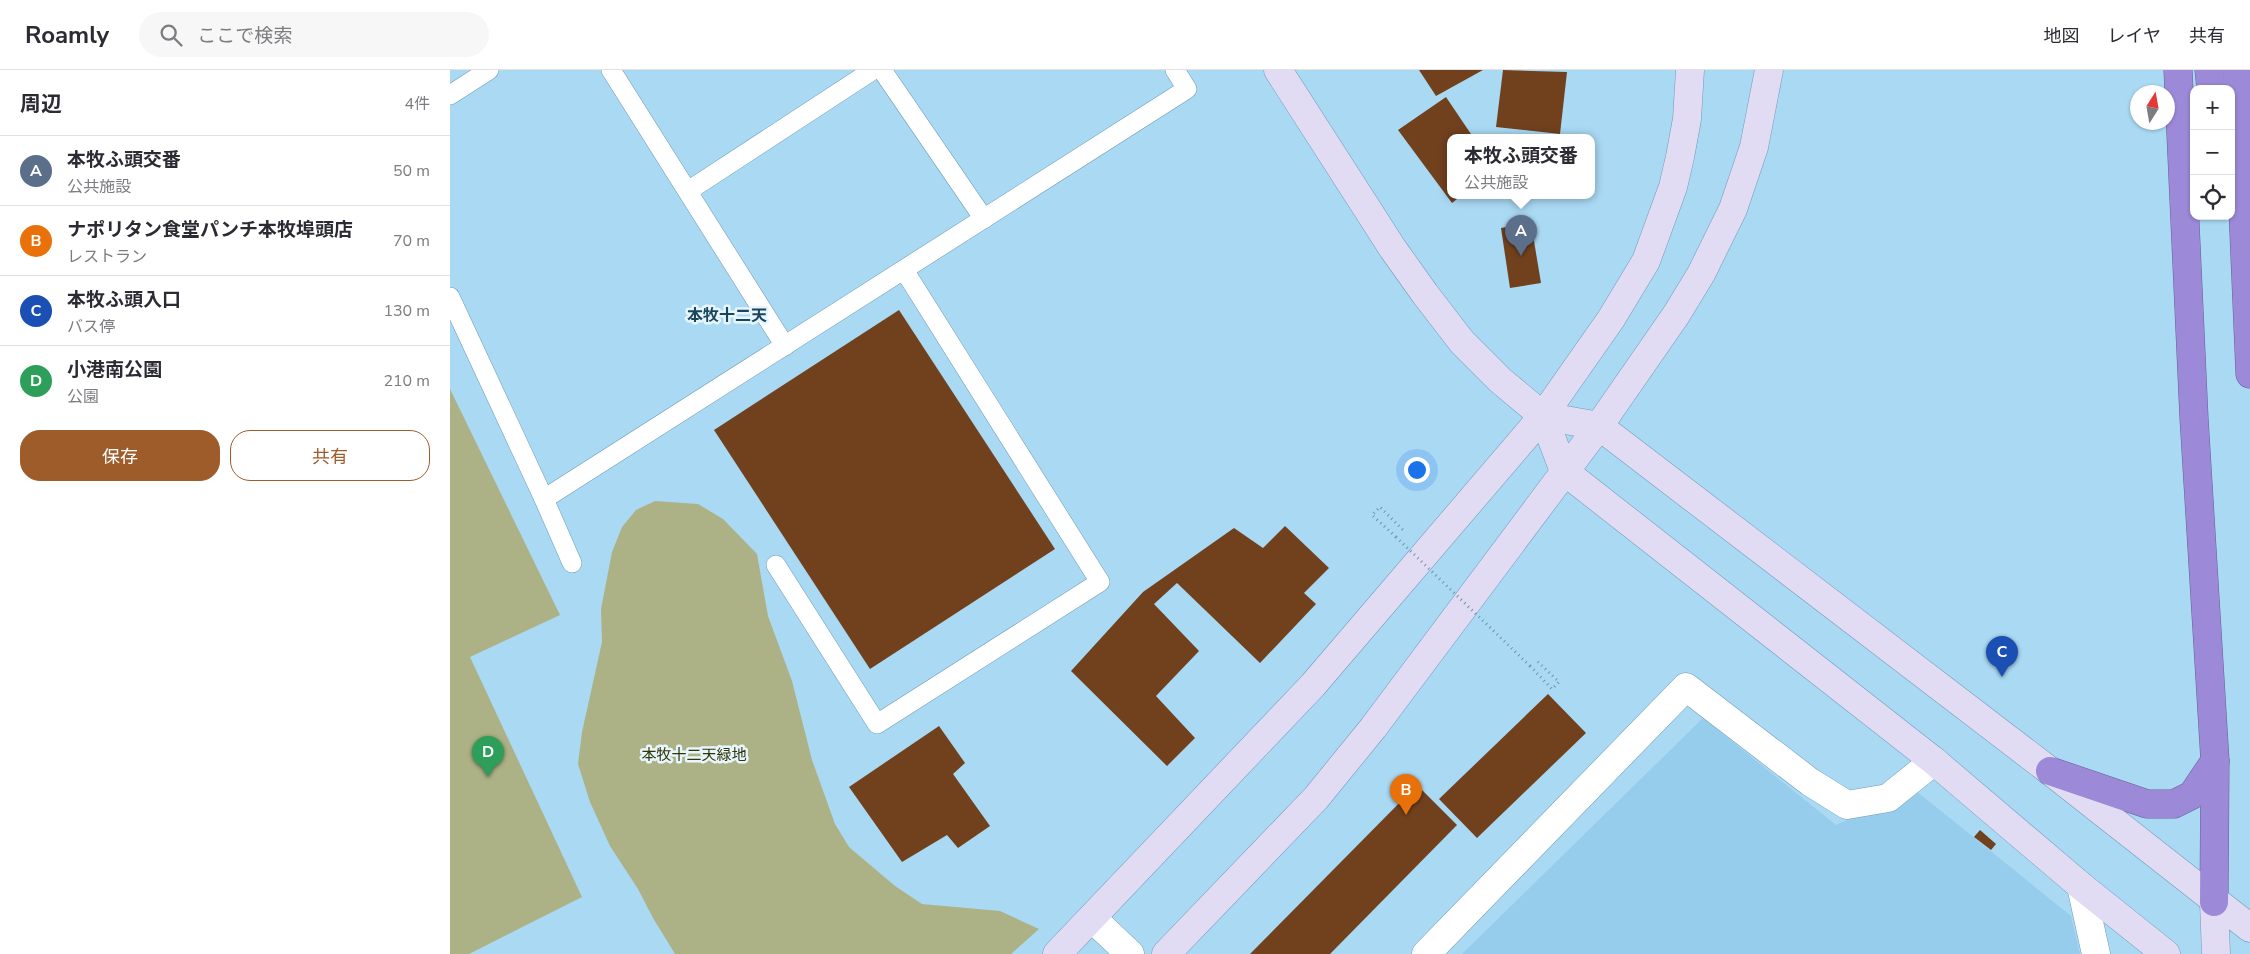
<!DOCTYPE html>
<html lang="ja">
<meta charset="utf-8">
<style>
body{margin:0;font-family:"Nunito Sans","Noto Sans JP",sans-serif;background:#f7f7f7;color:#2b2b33}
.controls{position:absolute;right:15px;top:15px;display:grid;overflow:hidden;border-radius:10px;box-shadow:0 1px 4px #0004}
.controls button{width:45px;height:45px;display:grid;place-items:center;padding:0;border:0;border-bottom:1px solid #e1e1e2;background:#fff;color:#2b2b33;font:25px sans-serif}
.compass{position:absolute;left:1680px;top:15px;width:45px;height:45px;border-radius:50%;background:#fff;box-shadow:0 1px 4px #0004;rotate:11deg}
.you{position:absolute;left:966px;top:399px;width:18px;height:18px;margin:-12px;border:4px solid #fff;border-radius:50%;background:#1a73e8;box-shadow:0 0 0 8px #1a73e833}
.badge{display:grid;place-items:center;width:32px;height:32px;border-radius:50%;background:#9f5c2b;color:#fff;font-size:16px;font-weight:700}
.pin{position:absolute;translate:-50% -41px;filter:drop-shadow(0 1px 2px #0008)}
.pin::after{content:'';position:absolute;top:26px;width:18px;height:15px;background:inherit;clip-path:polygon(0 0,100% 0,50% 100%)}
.popup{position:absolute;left:997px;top:64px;width:148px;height:65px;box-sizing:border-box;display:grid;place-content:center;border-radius:10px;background:#fff;filter:drop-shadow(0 1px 4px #0005);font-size:16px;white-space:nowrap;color:#7c7c81}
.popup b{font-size:19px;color:#2b2b33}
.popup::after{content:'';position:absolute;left:50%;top:100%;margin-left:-10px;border:10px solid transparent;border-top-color:#fff}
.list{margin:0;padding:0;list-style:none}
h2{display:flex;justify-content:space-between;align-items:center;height:65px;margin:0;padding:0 20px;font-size:21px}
h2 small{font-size:16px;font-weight:400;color:#7c7c81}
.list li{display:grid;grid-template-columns:32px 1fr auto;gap:15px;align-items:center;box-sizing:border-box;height:70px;padding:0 20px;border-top:1px solid #e1e1e2}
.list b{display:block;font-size:19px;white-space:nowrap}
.list p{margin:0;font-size:16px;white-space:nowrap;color:#7c7c81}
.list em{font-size:16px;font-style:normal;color:#7c7c81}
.actions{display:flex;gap:10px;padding:15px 20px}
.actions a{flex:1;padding:11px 0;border:1px solid #9f5c2b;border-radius:20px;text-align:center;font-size:18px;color:#9f5c2b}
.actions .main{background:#9f5c2b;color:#fff}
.icon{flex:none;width:28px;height:28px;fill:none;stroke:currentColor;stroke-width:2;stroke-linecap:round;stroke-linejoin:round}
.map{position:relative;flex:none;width:1800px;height:884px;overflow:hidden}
header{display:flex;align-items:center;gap:30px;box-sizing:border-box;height:70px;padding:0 25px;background:#fff;border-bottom:1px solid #e1e1e2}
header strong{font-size:24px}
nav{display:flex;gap:28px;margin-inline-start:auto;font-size:18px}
.search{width:350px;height:45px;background:#f7f7f7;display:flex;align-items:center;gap:12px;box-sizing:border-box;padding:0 18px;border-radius:28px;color:#7c7c81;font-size:19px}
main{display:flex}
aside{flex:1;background:#fff}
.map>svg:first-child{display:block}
</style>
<header>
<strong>Roamly</strong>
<div class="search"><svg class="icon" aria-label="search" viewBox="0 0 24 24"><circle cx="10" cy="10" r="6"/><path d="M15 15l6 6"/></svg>ここで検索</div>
<nav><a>地図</a><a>レイヤ</a><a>共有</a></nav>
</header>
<main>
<aside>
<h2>周辺<small>4件</small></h2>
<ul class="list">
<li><span class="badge" style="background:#5c6f8a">A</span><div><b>本牧ふ頭交番</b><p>公共施設</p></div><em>50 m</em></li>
<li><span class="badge" style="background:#e8710a">B</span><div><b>ナポリタン食堂パンチ本牧埠頭店</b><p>レストラン</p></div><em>70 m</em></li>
<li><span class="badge" style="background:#1a4fb4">C</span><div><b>本牧ふ頭入口</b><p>バス停</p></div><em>130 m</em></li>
<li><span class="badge" style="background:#2e9e5b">D</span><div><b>小港南公園</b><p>公園</p></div><em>210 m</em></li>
</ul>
<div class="actions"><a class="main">保存</a><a>共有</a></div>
</aside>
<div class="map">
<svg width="1800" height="884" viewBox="0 0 1800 884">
<rect width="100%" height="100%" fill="#aad9f4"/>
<!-- built -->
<path fill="#97cdec" d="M1253,648L1386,755L1465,720L1621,846L1630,884H1012Z"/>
<!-- green -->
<g fill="#acb285">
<path d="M0,319L110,545L20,587L132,827L19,884H0Z"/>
<path d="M205,431L248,434L273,449L307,484L318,546L342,611L362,690L385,754L399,777L445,816L472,834L550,841L589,859L561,884H225L203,848L188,819L160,776L140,732L128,694L132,662L152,572L151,539L162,482L172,457L186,440Z"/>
</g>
<!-- building -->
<g fill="#71411e">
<path d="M969,0H1033L986,26Z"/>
<path d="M1053,0L1117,2L1110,64L1046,57Z"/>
<path d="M996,27L1023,67H1001V125H1012L1002,133L948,60Z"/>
<path d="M1081,153L1091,213L1060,218L1051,158Z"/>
<path d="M449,240L605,479L420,599L264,360Z"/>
<path d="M835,456L879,498L854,523L866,534L810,593L727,513L704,534L749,581L706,626L745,668L717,696L621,601L693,522L784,458L813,478Z"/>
<path d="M1098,624L1136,663L1027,768L989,729Z"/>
<path d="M489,656L515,693L503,704L540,756L508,778L497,765L452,792L399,717Z"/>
<path d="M967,715L1007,755L880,884H800Z"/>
<path d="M1530,760L1546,774L1541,780L1524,767Z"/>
</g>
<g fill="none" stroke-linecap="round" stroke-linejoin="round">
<defs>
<g id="lane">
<path d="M161,0L335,276"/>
<path d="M432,0L534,149"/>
<path d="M0,25L39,0"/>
<path d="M238,121L423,0"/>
<path d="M0,227L94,429L122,493"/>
<path d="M94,429L737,19L725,0"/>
<path d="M326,495L427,654L650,512L454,200"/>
</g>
<g id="street">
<path d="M1631,816L1646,884"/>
<path d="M642,848L680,884"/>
<path d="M976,884L1236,617L1360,712L1397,735L1438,728L1484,691"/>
</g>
<g id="secondary">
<path d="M828,0L943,179L975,224L1012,272L1050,310L1093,346L1114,401L1484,691L1631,816L1716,884"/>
<path d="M1093,346L1149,356L1600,701L1800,858"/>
<path d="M1764,832L1766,884"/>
<path d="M607,884L863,615L1093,346L1161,249L1196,191L1223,117L1230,87L1237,49L1240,0"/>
<path d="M716,884L866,728L923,658L1149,356L1226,245L1251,204L1283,139L1304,77L1319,0"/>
</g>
<g id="highway">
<path d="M1728,0L1744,348L1765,691L1764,832"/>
<path d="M1759,0L1761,19"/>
<path d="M1787,0L1800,304"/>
<path d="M1600,701L1697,734H1724L1742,725L1765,691"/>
</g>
</defs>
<!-- lane casing -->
<use href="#lane" stroke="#6f9bb5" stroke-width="20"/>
<!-- street casing -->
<use href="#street" stroke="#6f9bb5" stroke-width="29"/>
<!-- secondary casing -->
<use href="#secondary" stroke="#6f9bb5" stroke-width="29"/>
<!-- highway casing -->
<use href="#highway" stroke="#665f96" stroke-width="29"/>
<!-- path -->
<g stroke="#6f93a8" stroke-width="3" stroke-dasharray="1 4" stroke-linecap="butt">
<path d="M946,467L922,445L930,437L953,460"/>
<path d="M1080,596L1102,619L1109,612L1086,590"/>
</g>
<!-- lane -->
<use href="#lane" stroke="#fff" stroke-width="19"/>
<!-- street -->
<use href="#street" stroke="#fff" stroke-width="28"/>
<!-- secondary -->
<use href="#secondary" stroke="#e1dcf3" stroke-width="28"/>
<!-- highway -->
<use href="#highway" stroke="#9c89d8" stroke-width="28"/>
<!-- path-bridge -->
<path stroke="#6f93a8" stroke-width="3" stroke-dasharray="1 4" stroke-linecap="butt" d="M946,467L1080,596"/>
</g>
<g text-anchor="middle" stroke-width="5" stroke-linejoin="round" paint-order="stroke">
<!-- park labels -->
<g font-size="15" fill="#313504" stroke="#e7f5fd">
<text x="244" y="690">本牧十二天緑地</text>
</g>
<!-- neighbourhood labels -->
<g font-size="16" font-weight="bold" fill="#1a465d" stroke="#e7f5fd">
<text x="277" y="251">本牧十二天</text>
</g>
</g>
</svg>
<div class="controls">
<button>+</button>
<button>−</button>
<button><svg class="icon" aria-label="locate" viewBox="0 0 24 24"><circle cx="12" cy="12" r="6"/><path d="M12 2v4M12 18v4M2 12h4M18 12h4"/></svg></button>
</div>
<svg class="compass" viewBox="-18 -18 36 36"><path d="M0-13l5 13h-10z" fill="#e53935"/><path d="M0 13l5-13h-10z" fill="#7c7c81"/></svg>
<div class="you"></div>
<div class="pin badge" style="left:1071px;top:186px;background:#5c6f8a">A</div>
<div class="popup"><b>本牧ふ頭交番</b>公共施設</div>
<div class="pin badge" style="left:956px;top:745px;background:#e8710a">B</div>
<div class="pin badge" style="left:1552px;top:607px;background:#1a4fb4">C</div>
<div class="pin badge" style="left:38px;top:707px;background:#2e9e5b">D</div>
</div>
</main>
